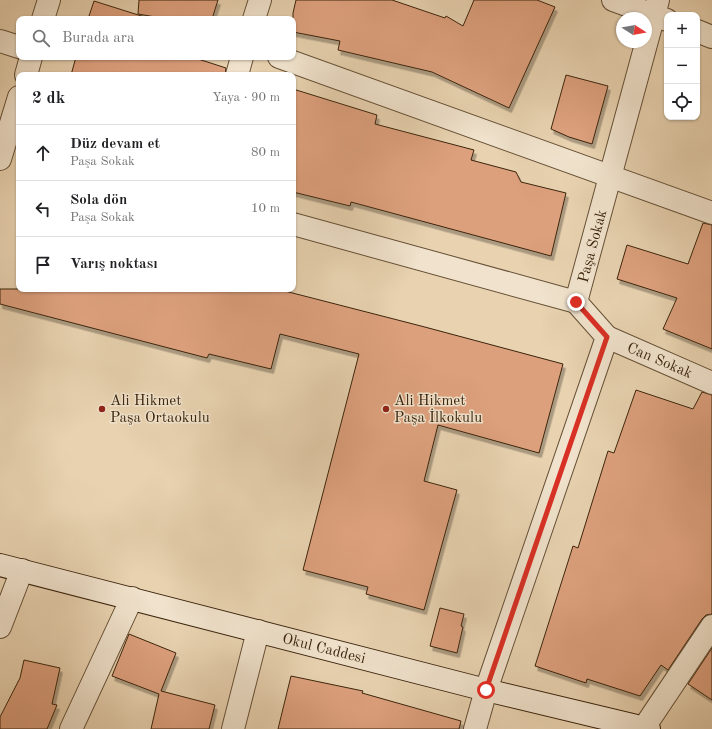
<!DOCTYPE html>
<html lang="tr">
<meta charset="utf-8">
<style>
body{margin:0;font-family:"Old Standard TT",serif;background:#f6f6f6;color:#202124}
.controls{position:absolute;right:12px;top:12px;display:grid;overflow:hidden;border-radius:8px;box-shadow:0 1px 3px #0004}
.controls button{width:36px;height:36px;display:grid;place-items:center;padding:0;border:0;border-bottom:1px solid #e0e0e0;background:#fff;color:#202124;font:20px sans-serif}
.compass{position:absolute;left:616px;top:12px;width:36px;height:36px;border-radius:50%;background:#fff;box-shadow:0 1px 3px #0004;rotate:101deg}
.stop{position:absolute;width:12px;height:12px;margin:-9px;border:3px solid #d93025;border-radius:50%;background:#fff}
.stop.end{background:#d93025;border-color:#fff;box-shadow:0 1px 4px #0008}
.list{margin:0;padding:0;list-style:none}
h2{display:flex;justify-content:space-between;align-items:center;height:52px;margin:0;padding:0 16px;font-size:17px}
h2 small{font-size:13px;font-weight:400;color:#757577}
.list li{display:grid;grid-template-columns:26px 1fr auto;gap:12px;align-items:center;box-sizing:border-box;height:56px;padding:0 16px;border-top:1px solid #e0e0e0}
.list b{display:block;font-size:15px;white-space:nowrap}
.list p{margin:0;font-size:13px;white-space:nowrap;color:#757577}
.list em{font-size:13px;font-style:normal;color:#757577}
.icon{flex:none;width:22px;height:22px;fill:none;stroke:currentColor;stroke-width:2;stroke-linecap:round;stroke-linejoin:round}
.map{position:relative;flex:none;width:712px;height:729px;overflow:hidden}
.search{position:absolute;background:#fff;box-shadow:0 1px 3px #0004;left:16px;top:16px;width:280px;height:44px;display:flex;align-items:center;gap:10px;box-sizing:border-box;padding:0 14px;border-radius:8px;color:#757577;font-size:15px}
.panel{position:absolute;background:#fff;box-shadow:0 1px 3px #0004;left:16px;top:72px;width:280px;height:220px;border-radius:8px}
.map>svg:first-child{display:block}
</style>
<div class="map">
<svg width="712" height="729" viewBox="0 0 712 729">
<defs>
<filter id="shadow"><feDropShadow dx="2.5" dy="4.5" stdDeviation="0" flood-color="#0004"/></filter>
</defs>
<rect width="100%" height="100%" fill="#e8d2b0"/>
<filter id="stains"><feTurbulence type="fractalNoise" baseFrequency=".005" numOctaves="4"/><feColorMatrix values="0 0 0 0 .2 0 0 0 0 .09 0 0 0 0 .02 0 0 0 .5 -.17"/></filter>
<radialGradient id="worn" r=".72"><stop offset=".6" stop-color="#630" stop-opacity="0"/><stop offset="1" stop-color="#630" stop-opacity=".3"/></radialGradient>
<!-- building -->
<g fill="#dda07d" stroke="#3b240d" filter="url(#shadow)">
<path d="M139,0H218L212,19H167L138,14Z"/>
<path d="M296,0H392L445,18L446,16L463,26L474,0H537L555,7L509,108L432,72L338,50L340,41L293,32V13Z"/>
<path d="M94,1L151,19H88Z"/>
<path d="M76,57H192L226,68L225,75H71Z"/>
<path d="M566,75L608,86L592,144L569,137L551,129Z"/>
<path d="M293,89L377,115L375,124L474,150L471,160L516,172L521,182L566,193L551,256L351,202L350,206L293,192Z"/>
<path d="M703,223L712,225V349L663,329L677,298L617,279L627,245L688,264Z"/>
<path d="M0,289H277L421,326L563,364L539,453L438,425L424,481L457,490L424,610L366,594L368,587L303,570L359,354L280,334L271,369L209,354L207,358L0,304Z"/>
<path d="M636,390L693,409L702,392L712,395V614L706,615L702,619L668,670L661,665L640,696L587,679L586,683L535,666L573,546L578,548L608,451L614,453Z"/>
<path d="M440,608L464,614L461,626L463,627L457,653L430,646Z"/>
<path d="M129,634L176,653L161,691L215,705L209,729H151L159,694L112,676Z"/>
<path d="M712,648V700L688,684Z"/>
<path d="M24,660L60,668L52,704L57,705L47,729H0V717L20,678Z"/>
<path d="M291,676L363,691L362,693L461,721L459,729H278Z"/>
</g>
<g fill="none" stroke-linecap="round" stroke-linejoin="round">
<defs>
<g id="street">
<path d="M613,0L667,20"/>
<path d="M43,19L49,0"/>
<path d="M254,19L260,0"/>
<path d="M697,31L712,37"/>
<path d="M0,41L19,47"/>
<path d="M279,57L712,213"/>
<path d="M26,75L31,57"/>
<path d="M237,75L242,57"/>
<path d="M0,159L19,97"/>
<path d="M293,224L576,302"/>
<path d="M607,337L712,383"/>
<path d="M0,627L22,570"/>
<path d="M71,729L132,598"/>
<path d="M233,729L258,631"/>
<path d="M475,729L486,690L607,337L576,302L658,0"/>
<path d="M643,729L712,626"/>
</g>
<path id="secondary" d="M0,565L486,690L649,729"/>
</defs>
<!-- street casing -->
<use href="#street" stroke="#665036" stroke-width="24"/>
<!-- secondary casing -->
<use href="#secondary" stroke="#3b240d" stroke-width="24"/>
<!-- street -->
<use href="#street" stroke="#f0e2cc" stroke-width="22"/>
<!-- secondary -->
<use href="#secondary" stroke="#f0e2cc" stroke-width="22"/>
</g>
<g fill="none" stroke-linecap="round" stroke-linejoin="round">
<!-- route -->
<path stroke="#d93025" stroke-width="5" d="M486,690L607,337L576,302"/>
</g>
<!-- markers -->
<g fill="#8f2418" stroke="#f0e2cc" stroke-width="1.5">
<circle cx="102" cy="409" r="4"/>
<circle cx="386" cy="409" r="4"/>
</g>
<g text-anchor="middle" stroke-width="3" stroke-linejoin="round" paint-order="stroke">
<!-- street labels -->
<g font-size="15" fill="#3b240d" stroke="#f0e2cc">
<text transform="translate(592 246) rotate(-75)" y="5">Paşa Sokak</text>
<text transform="translate(660 360) rotate(23)" y="5">Can Sokak</text>
<text transform="translate(324 648) rotate(14)" y="5">Okul Caddesi</text>
</g>
<!-- poi labels -->
<g font-size="15" fill="#3b240d" stroke="#f0e2cc" text-anchor="start">
<text x="110" y="405">Ali Hikmet<tspan x="110" dy="17">Paşa Ortaokulu</tspan></text>
<text x="394" y="405">Ali Hikmet<tspan x="394" dy="17">Paşa İlkokulu</tspan></text>
</g>
</g>
<rect width="100%" height="100%" filter="url(#stains)"/>
<rect width="100%" height="100%" fill="url(#worn)"/>
</svg>
<div class="controls">
<button>+</button>
<button>−</button>
<button><svg class="icon" aria-label="locate" viewBox="0 0 24 24"><circle cx="12" cy="12" r="6"/><path d="M12 2v4M12 18v4M2 12h4M18 12h4"/></svg></button>
</div>
<svg class="compass" viewBox="-18 -18 36 36"><path d="M0-13l5 13h-10z" fill="#e53935"/><path d="M0 13l5-13h-10z" fill="#757577"/></svg>
<div class="stop" style="left:486px;top:690px"></div>
<div class="stop end" style="left:576px;top:302px"></div>
<div class="search"><svg class="icon" aria-label="search" viewBox="0 0 24 24"><circle cx="10" cy="10" r="6"/><path d="M15 15l6 6"/></svg>Burada ara</div>
<section class="panel">
<h2>2 dk<small>Yaya · 90 m</small></h2>
<ul class="list">
<li><svg class="icon" aria-label="ahead" viewBox="0 0 24 24"><path d="M12 20V5M6 11l6-6 6 6"/></svg><div><b>Düz devam et</b><p>Paşa Sokak</p></div><em>80 m</em></li>
<li><svg class="icon" aria-label="left" viewBox="0 0 24 24"><path d="M17 20v-9H6M10 6l-5 5 5 5"/></svg><div><b>Sola dön</b><p>Paşa Sokak</p></div><em>10 m</em></li>
<li><svg class="icon" aria-label="arrive" viewBox="0 0 24 24"><path d="M6 21V4h12l-3 4 3 4H6"/></svg><div><b>Varış noktası</b></div></li>
</ul>
</section>
</div>
